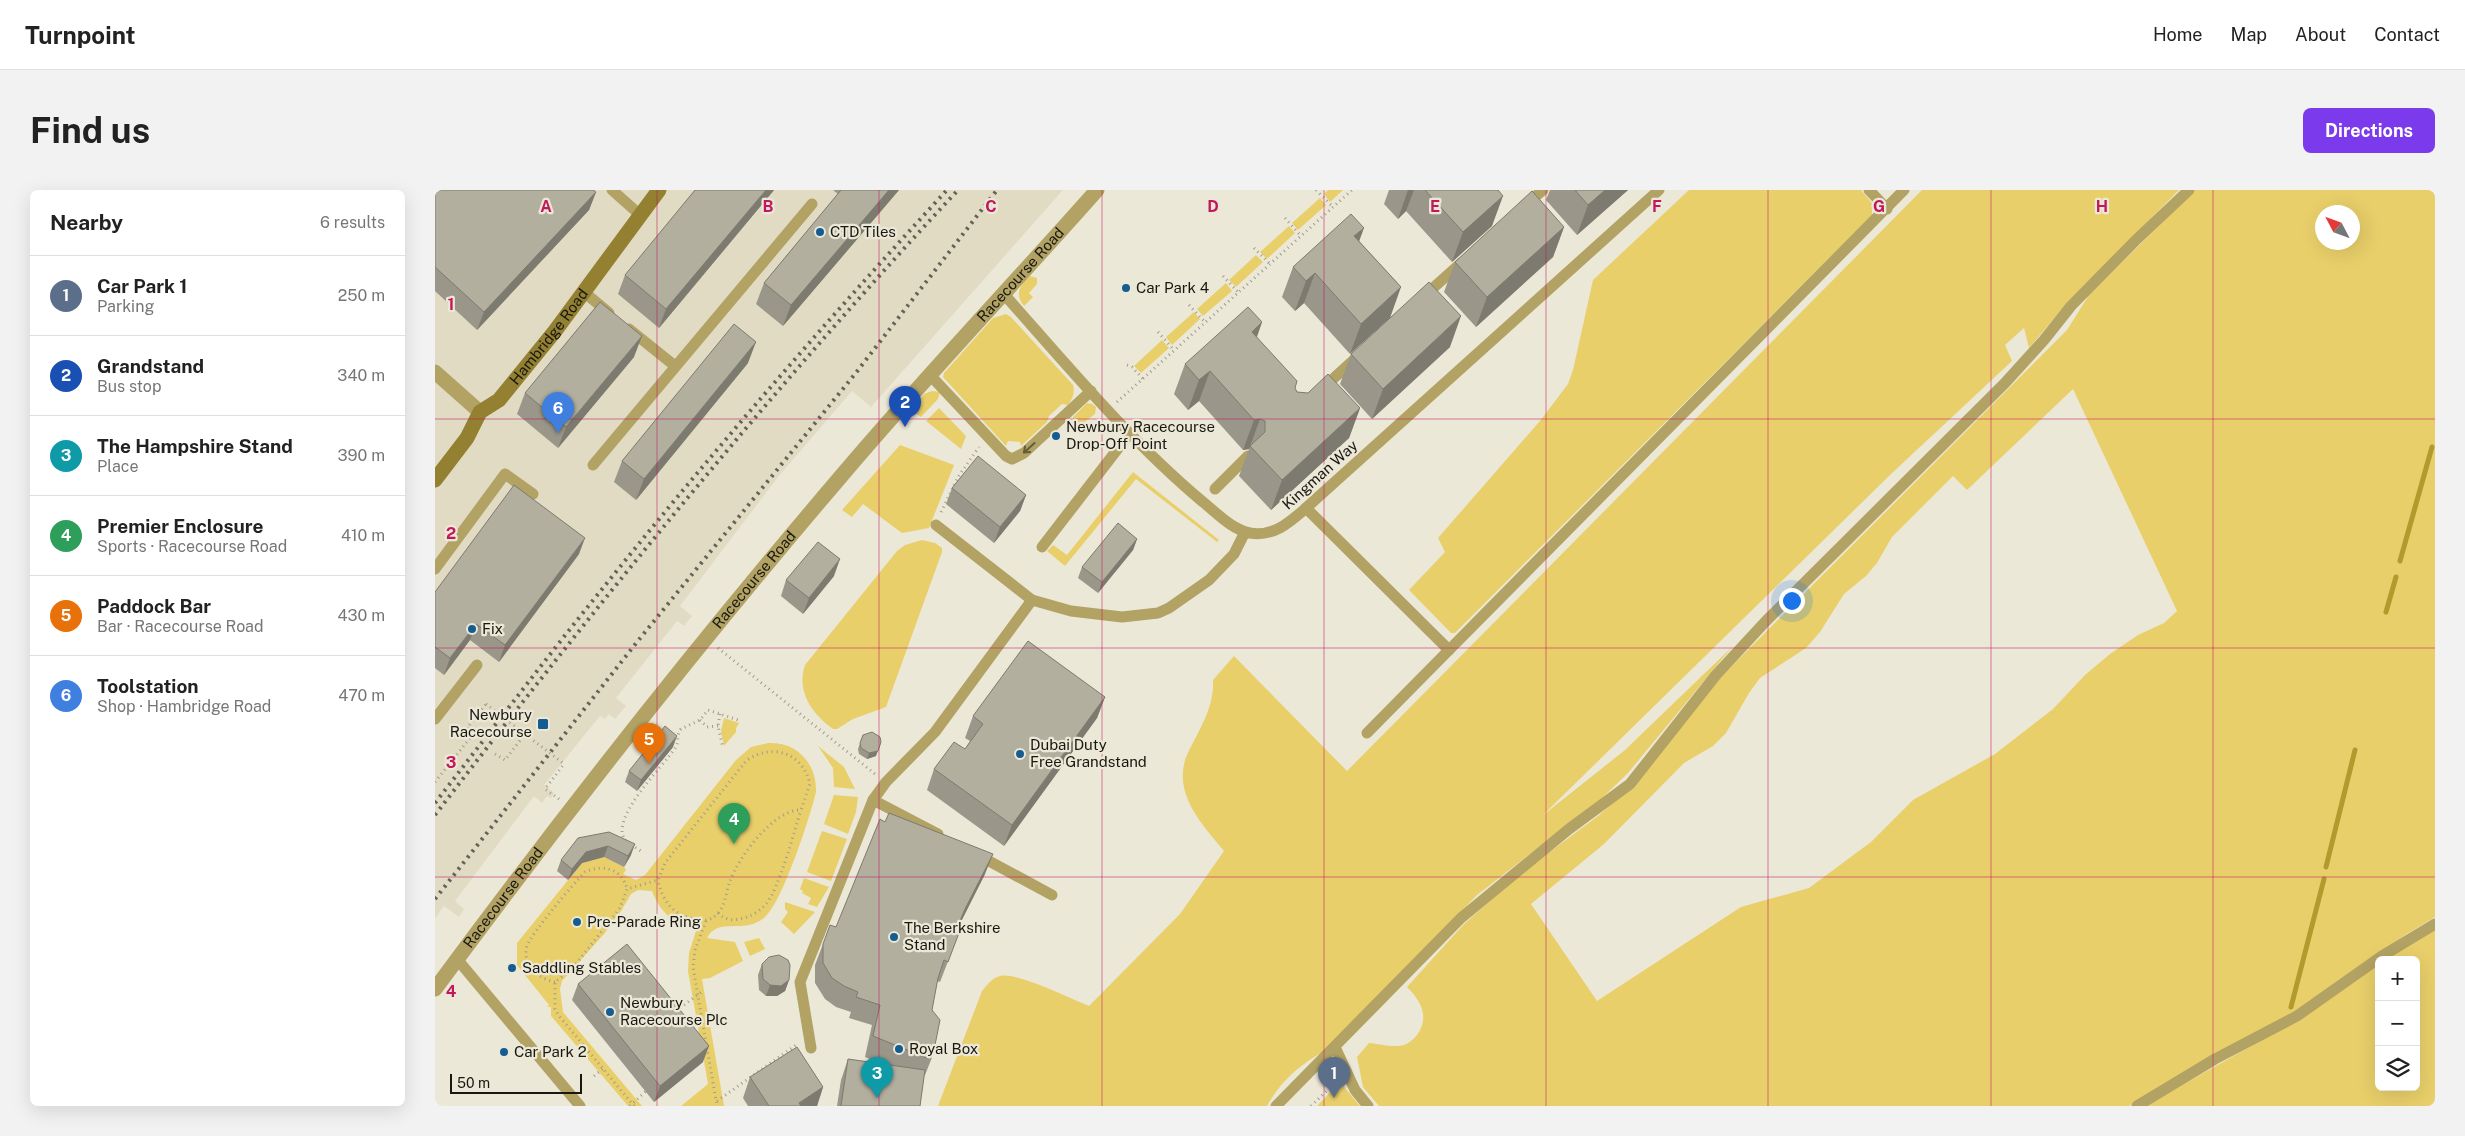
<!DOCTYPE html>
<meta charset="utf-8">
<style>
body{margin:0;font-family:"Public Sans",sans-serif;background:#f2f2f2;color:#222}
.controls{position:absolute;right:15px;bottom:15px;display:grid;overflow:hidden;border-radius:8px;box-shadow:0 5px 20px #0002}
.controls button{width:45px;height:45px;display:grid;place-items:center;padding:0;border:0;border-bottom:1px solid #e0e0e0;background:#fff;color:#222;font:25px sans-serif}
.compass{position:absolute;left:1880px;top:15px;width:45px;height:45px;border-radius:50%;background:#fff;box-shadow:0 5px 20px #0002;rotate:311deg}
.scale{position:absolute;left:15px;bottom:12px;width:132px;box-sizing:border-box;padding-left:5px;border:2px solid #181711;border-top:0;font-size:14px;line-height:18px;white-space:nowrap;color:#181711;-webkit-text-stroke:4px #ece8d7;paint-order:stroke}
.you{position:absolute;left:1356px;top:410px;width:18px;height:18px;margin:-12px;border:4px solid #fff;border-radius:50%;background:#1a73e8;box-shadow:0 0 0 8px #1a73e833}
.badge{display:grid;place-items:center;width:32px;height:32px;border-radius:50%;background:#7c3aed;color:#fff;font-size:16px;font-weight:700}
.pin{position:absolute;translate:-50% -41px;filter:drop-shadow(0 1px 2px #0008)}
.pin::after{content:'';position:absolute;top:26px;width:18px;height:15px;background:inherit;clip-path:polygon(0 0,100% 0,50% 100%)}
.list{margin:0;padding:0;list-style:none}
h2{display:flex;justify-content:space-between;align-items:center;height:65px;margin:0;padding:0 20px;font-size:21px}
h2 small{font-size:16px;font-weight:400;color:#767676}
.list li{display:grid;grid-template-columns:32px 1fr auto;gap:15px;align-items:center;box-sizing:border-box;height:80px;padding:0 20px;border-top:1px solid #e0e0e0}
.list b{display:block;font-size:19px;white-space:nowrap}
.list p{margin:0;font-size:16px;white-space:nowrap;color:#767676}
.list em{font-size:16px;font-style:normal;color:#767676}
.icon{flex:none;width:28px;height:28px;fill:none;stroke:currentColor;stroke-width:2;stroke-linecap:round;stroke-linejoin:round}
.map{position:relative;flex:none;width:2000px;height:916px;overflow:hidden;border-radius:8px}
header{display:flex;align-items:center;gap:30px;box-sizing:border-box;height:70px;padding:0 25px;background:#fff;border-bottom:1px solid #e0e0e0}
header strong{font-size:24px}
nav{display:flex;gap:28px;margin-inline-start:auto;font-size:18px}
.intro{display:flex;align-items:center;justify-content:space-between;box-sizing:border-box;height:120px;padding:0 30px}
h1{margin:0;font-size:35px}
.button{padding:12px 22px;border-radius:8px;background:#7c3aed;color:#fff;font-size:18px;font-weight:700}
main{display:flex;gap:30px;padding:0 30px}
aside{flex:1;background:#fff;border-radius:8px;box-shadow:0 5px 20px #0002}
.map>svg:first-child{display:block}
</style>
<header>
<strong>Turnpoint</strong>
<nav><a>Home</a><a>Map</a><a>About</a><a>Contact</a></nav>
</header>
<div class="intro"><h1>Find us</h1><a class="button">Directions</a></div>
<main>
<aside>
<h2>Nearby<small>6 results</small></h2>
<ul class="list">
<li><span class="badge" style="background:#5c6f8a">1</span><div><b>Car Park 1</b><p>Parking</p></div><em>250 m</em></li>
<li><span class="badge" style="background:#1a4fb4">2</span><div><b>Grandstand</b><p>Bus stop</p></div><em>340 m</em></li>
<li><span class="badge" style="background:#0f9aa8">3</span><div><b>The Hampshire Stand</b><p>Place</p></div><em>390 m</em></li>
<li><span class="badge" style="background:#2e9e5b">4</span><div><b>Premier Enclosure</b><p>Sports · Racecourse Road</p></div><em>410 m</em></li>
<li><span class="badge" style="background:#e8710a">5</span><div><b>Paddock Bar</b><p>Bar · Racecourse Road</p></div><em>430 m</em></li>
<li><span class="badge" style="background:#3f7fe0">6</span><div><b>Toolstation</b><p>Shop · Hambridge Road</p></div><em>470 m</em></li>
</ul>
</aside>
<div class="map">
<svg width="2000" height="916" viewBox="0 0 2000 916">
<rect width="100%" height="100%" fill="#ece8d7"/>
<!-- built -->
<path fill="#e1dbc3" d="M0,0H628L436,217L417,201L343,287L245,416L257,426L249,436L242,431L181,508L191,516L180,529L174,524L170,529L165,526L109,595L119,603L116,608L112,606L107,613L99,606L20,711L29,719L24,727L9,716L0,728Z"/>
<!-- green -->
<g fill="#e9cf6a" fill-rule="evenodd">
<path d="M893,0H908L895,12L889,4Z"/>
<path d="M1254,0H1426L1437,13V25L1020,443H1016L974,400L1010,362L1003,348L1105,231L1133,194L1138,180L1158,90Z"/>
<path d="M1487,0H1744L1631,114L1594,158L1589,138L1570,155L1577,171L1455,285L1107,626L1190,560L1297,457L1193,583L1166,609L1042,705L893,859C867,873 846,890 832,916H503L547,801C552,795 557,788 565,786C582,782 636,809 654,816L745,724L789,661C771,639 745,612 748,581C749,566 758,554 764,541C772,525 779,509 778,490L799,466L912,581Z"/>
<path d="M1760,0H2000V727L1970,745L1856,825L1694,916H944L928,897L922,867L934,853C944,854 959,858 969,855C974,853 979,849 982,845C995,827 986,811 972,797L1029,734L1088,682L1163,626L1188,604L1287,486L1632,140L1654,105ZM1888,22H1918V52H1888ZM1638,199L1742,421L1729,433L1703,445L1675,464L1650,485L1618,519L1560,564L1478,610L1436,652L1374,698L1306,717L1162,811L1096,714L1169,654L1249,573L1278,556L1291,543L1314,503L1325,488L1371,458L1385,442L1409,404L1431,386L1442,373L1457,347L1518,286L1532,300Z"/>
<path d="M885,8L891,15L863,40L857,33Z"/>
<path d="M854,36L860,43L832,69L825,62Z"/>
<path d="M821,65L828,72L801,97L794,90Z"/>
<path d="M595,86L602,88V94L594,103L598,107L589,116C579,104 585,95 595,86Z"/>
<path d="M791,93L797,101L768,126L762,119Z"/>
<path d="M759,122L765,129L737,155L731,147Z"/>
<path d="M571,124L576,127L638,195C640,203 638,208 633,215L627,214L614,226L612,232L586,256L585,252L573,251L571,256L508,187L509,183L558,128Z"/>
<path d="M727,150L734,158L706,183L699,176Z"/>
<path d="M497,201L505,202L503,209L486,227L476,220L489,204Z"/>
<path d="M652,213L657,214L661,217L660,224L643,237L639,234L638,227Z"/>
<path d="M504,218L531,246L526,259L491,231Z"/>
<path d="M465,255L519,275L494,338L467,343L428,314L417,327L407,320Z"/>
<path d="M698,282L784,350L782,352L701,289L630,376L612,361L618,355L632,365Z"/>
<path d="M487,350L500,353L507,358V362L451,517L418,529L402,539H398C377,524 361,501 370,475L462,361L470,355Z"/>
<path d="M289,528L304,533L301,538V542L289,556L286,541Z"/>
<path d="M333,553C362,551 382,574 381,602C375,627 347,714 329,728C308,745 284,726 272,748L300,752L308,771L275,788L267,789L289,916H246L273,894L253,781L254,763L261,741L257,736C236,733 225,721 217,701L203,700L196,704L186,721L169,744L127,791L125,799L128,822L207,916H193L116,826V817H112L114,815L82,775V753L147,673L169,667L189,677L191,680L188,684L201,690L210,685L301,570L316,557Z"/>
<path d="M383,556L409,577L420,599L399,597L398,578Z"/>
<path d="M399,605L423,607L421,622L413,644L389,634Z"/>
<path d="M387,641L412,649L396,691L372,682Z"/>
<path d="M369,688L394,697L382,717L373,714L376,708L367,703L368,701L365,699Z"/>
<path d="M350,712L380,722L359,744L346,732L353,722L350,719Z"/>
<path d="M2000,738V916H1710L1871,825L1944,774V897H1981V770H1950Z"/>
<path d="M324,748L330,759L315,766L309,752Z"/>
<path d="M905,892L925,916H882Z"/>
</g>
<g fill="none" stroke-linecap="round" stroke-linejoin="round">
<!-- stream -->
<g stroke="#b29a2d" stroke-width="5">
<path d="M1965,371L1997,257"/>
<path d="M1951,422L1961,387"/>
<path d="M1891,677L1920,560"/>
<path d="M1856,817L1889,689"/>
</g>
<!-- path -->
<g stroke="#9f9c8f" stroke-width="3" stroke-dasharray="1 4" stroke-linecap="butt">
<path d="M881,0L898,17"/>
<path d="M850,28L866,46"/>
<path d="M819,58L835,74"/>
<path d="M788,86L803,102"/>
<path d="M754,115L770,132"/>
<path d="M723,142L739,160"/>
<path d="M692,175L697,177L708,189"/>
<path d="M682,212L917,0"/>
<path d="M506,322L523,287L544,257"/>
<path d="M283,458L440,584"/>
<path d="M285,524L283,536L288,558"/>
<path d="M265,530L272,537L283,536"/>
<path d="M60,564L70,570L90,544"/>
<path d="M0,592L39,543L32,538L51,514"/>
<path d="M124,609L110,599L129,574"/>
<path d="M191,651C172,630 228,577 241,557C244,551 241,545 246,539L265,530L273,520L306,531"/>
<path d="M196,655L206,661"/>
<path d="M283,723C289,729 296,731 304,729C315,727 324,722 331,714C344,699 359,642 366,620"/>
<path d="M271,731L260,760L258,777L282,916"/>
<path d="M120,792C103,789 87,775 92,756C95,745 139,693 150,682C167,674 187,678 192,699"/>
<path d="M241,821L269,800"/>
<path d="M159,886L169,878"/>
<path d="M282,911L361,855"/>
<path d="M195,916L211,901"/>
<path d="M199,916L125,827L120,819V792L137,779L185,718L192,699L223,690L230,673L311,571C337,552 368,563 375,594L366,620C339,619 303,668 295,691C291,701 291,714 283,723C277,730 272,731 263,730C239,726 228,713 223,690"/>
<path d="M876,916L901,892"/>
</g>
<!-- lane -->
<g stroke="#b2a264" stroke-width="11">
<path d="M177,0L204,24"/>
<path d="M1434,0L1452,19"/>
<path d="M1090,15L1108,0"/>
<path d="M149,102L174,123"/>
<path d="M568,103C632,175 694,250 768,312C782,323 796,339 815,343C839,347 855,332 871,318L1224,0"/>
<path d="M988,107L1026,73"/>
<path d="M194,139L240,176"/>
<path d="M495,185L571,266L577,269L589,263L656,201"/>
<path d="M888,198L922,167"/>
<path d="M158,275L377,14"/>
<path d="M780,299L813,266"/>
<path d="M871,318L1014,460L1469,0"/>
<path d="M501,335L597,410L636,421L687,427L723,423L734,418L774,390L799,364L810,342"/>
<path d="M607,357L695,243"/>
<path d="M0,379L70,284L98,304"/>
<path d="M0,529L42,475"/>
<path d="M932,543L1014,460"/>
<path d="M438,610L503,644"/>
<path d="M541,664L617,705"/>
<path d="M22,769L145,916"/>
<path d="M900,857L920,900L933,916"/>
<path d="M376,858L365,792L438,610L451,592L500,542L597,410"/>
<path d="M841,916L1026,728L1134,639L1195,594L1281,485L1331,431L1570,193L1609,150L1636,116L1702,49L1754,0"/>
<path d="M1702,916L1780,869L1862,826L1947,766L2000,734"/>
</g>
<!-- street -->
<g stroke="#b2a264" stroke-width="15">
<path d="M0,182L45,222"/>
<path id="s1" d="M0,799C130,623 266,450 408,284C490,187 578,95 662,0"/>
</g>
<!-- secondary -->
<path stroke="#938030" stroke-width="15" id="s2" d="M0,290L32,248L45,222L64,210L120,141L224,0"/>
<!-- rail -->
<g stroke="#656359" stroke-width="4" stroke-dasharray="2.5 5" stroke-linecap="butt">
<path d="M0,613C56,541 111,468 168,398C278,261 393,129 512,0"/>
<path d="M0,625C165,410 338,198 523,0"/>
<path d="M0,709L202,452L420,184L562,0"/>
</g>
<!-- path-bridge -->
<path stroke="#9f9c8f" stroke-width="3" stroke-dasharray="1 4" stroke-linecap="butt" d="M51,514L129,574"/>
</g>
<!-- wall -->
<g fill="#9a9689">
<path d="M0,0L161,2L154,20L42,140L0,101Z"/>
<path d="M339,0L224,138L183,104L190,85Z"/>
<path d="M398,0H464L348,136L321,114L329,93L403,4Z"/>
<path d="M954,0H1063L1057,36L1017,72L971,21L963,29L949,14Z"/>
<path d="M1115,0H1193L1142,45L1111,10Z"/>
<path d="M1129,37L1118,67L1041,137L1009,102L1020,72Z"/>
<path d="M924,51L966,97L915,164L869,113L860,121L847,107L858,77Z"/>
<path d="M827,132L822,147L860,198L862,202L925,218L914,248L836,320L804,286L814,259L808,260L764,211L753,220L739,204L750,174Z"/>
<path d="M1015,157L937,229L905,194L916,164Z"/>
<path d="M199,167L123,258L82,224L90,203Z"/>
<path d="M313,173L201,310L179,292L187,271Z"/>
<path d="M517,298L591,305L585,321L559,353L511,314Z"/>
<path d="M702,349L698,360L663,403L643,388L647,377Z"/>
<path d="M144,364L64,472L35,450L9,485L0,478V402Z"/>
<path d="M399,386L368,424L346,406L351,390Z"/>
<path d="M670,507L662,528L569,656L492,600L499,579L530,559L535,551L530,548L538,526Z"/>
<path d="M428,545L441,566L432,569L424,564L423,559Z"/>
<path d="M238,557L202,601L190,592L194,581Z"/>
<path d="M174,642L196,665L189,677L169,667L147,673L133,690L122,681L126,670Z"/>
<path d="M550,684L525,734L527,735L505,792L502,791L497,820L498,865L490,885H489L485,916H402L406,890L413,869L447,874L430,867L437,835L414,828L416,822L401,817L390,809L380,793V775L388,754L401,737Z"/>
<path d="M327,774L354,790L350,801L342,806H331L324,800L323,785Z"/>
<path d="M143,794L268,872L219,912L137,810Z"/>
<path d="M315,887L388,897L382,916H313L308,908Z"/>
</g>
<!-- shaded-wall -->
<g fill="#7d7a6f">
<path d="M331,0H339L224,138L231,119Z"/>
<path d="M454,0H464L348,136L356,115Z"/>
<path d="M973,0H979L971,21L963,29Z"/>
<path d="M1170,0H1193L1142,45L1153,15Z"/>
<path d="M161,2L154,20L42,140L49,122Z"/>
<path d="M1068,6L1057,36L1017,72L1028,42Z"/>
<path d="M1129,37L1118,67L1041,137L1052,107Z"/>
<path d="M929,38L918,68L919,46Z"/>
<path d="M880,83L869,113L860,121L871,91Z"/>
<path d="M966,97L955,128L915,164L926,134Z"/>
<path d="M1026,126L1015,157L937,229L948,199Z"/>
<path d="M827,132L816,162L817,142Z"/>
<path d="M207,146L199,167L123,258L131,237Z"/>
<path d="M321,152L313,173L201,310L209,289Z"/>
<path d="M775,181L764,211L753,220L764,190Z"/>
<path d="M925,218L914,248L836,320L847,290Z"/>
<path d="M825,229L814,259L808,260L819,230Z"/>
<path d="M591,305L585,321L559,353L565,337Z"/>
<path d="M150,348L144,364L64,472L70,455Z"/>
<path d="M702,349L698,360L663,403L667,392Z"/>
<path d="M405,369L399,386L368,424L374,408Z"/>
<path d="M41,434L35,450L9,485L15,468Z"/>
<path d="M670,507L662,528L569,656L577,635Z"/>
<path d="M242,546L238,557L202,601L206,590Z"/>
<path d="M444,558L441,566L432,569L434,563Z"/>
<path d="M200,654L196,665L189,677L193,666Z"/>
<path d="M173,656L169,667L147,673L133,690L137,679L151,662Z"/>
<path d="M558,664L550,684L522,739L524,733L530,719Z"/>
<path d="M354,790L350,801L342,806H331L335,795Z"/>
<path d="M274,856L268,872L219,912L225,896Z"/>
<path d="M388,897L382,916H363L364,913Z"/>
</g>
<!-- building -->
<g fill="#b3af9f" stroke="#7d7a6f">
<path d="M0,0H158L161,2L49,122L0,77Z"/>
<path d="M260,0H331L231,119L190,85Z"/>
<path d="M406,0H454L356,115L329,93Z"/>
<path d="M990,0H1063L1068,6L1028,42Z"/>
<path d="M1140,0H1170L1153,15Z"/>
<path d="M1097,1L1129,37L1052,107L1020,72Z"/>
<path d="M916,24L929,38L919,46L966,97L926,134L880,83L871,91L858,77Z"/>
<path d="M994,92L1026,126L948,199L916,164Z"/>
<path d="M165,112L207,146L131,237L90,203Z"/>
<path d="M813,117L827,132L817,142L862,191L860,198L862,202L873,203L893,184L925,218L847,290L815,256L830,242V231L825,229L819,230L775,181L764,190L750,174Z"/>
<path d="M299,134L321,152L209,289L187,271Z"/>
<path d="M543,266L591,305L565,337L517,298Z"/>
<path d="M79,295L150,348L70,455L41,434L15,468L0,457V402Z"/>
<path d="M683,333L702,349L667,392L647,377Z"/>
<path d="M383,352L405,369L374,408L351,390Z"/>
<path d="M593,451L670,507L577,635L499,579L519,552L530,559L548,534L538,526Z"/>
<path d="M230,536L242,546L206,590L194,581Z"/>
<path d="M437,542L445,547L446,552L443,561L434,563L426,558L425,553L428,545Z"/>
<path d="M454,623L558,664L530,719L524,733L527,735L513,772L509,770L503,788L497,820L505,830L498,865L492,864V868L438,846L445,815L421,807L423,802L409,796L397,788L388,773V754L395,735L401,737L445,629L450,632Z"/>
<path d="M174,642L200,654L193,666L173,656L151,662L137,679L126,670L143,648Z"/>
<path d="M192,754L274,856L225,896L143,794Z"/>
<path d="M344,765L353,770L355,775L354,790L346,796L335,795L328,789L327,774L334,767Z"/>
<path d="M362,857L388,897L364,913L366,916H334L315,887Z"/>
<path d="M413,869L490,880L485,916H406Z"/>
</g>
<!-- one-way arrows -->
<defs><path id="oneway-shaft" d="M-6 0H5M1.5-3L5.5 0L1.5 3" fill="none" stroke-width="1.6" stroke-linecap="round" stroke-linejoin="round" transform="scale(1.25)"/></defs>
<use stroke="#655c3a" href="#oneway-shaft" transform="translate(594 258) rotate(138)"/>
<!-- grid -->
<path fill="none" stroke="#c2185b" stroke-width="1" stroke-opacity="0.55" d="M222,0V916M444,0V916M667,0V916M889,0V916M1111,0V916M1333,0V916M1556,0V916M1778,0V916M0,229H2000M0,458H2000M0,687H2000"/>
<!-- markers -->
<g fill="#155d91" stroke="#ece8d7" stroke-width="2">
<circle cx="385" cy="42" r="5"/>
<circle cx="691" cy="98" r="5"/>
<circle cx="621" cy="246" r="5"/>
<circle cx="37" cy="439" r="5"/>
<rect x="102" y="528" width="12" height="12" rx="2.5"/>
<circle cx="585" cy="564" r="5"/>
<circle cx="142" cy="732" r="5"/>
<circle cx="459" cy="747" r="5"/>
<circle cx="77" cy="778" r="5"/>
<circle cx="175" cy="822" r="5"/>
<circle cx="464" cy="859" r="5"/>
<circle cx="69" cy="862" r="5"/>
</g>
<g text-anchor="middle" stroke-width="4.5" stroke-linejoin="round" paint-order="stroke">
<!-- poi labels -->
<g font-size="15" fill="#181711" stroke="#ece8d7" text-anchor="start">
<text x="395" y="47">CTD Tiles</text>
<text x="701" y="103">Car Park 4</text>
<text x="631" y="242">Newbury Racecourse<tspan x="631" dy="17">Drop-Off Point</tspan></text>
<text x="47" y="444">Fix</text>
<text x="97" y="530" text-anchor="end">Newbury<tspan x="97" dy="17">Racecourse</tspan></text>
<text x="595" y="560">Dubai Duty<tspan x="595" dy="17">Free Grandstand</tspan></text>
<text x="152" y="737">Pre-Parade Ring</text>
<text x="469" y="743">The Berkshire<tspan x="469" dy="17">Stand</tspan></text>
<text x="87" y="783">Saddling Stables</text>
<text x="185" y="818">Newbury<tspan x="185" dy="17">Racecourse Plc</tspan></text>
<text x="474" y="864">Royal Box</text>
<text x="79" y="867">Car Park 2</text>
</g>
<!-- street labels -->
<g font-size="15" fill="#181711" stroke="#ece8d7">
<text dy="5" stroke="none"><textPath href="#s1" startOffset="924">Racecourse Road</textPath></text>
<text dy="5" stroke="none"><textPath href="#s2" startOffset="185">Hambridge Road</textPath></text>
<text transform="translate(885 285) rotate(-42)" y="5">Kingman Way</text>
<text dy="5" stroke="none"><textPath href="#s1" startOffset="519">Racecourse Road</textPath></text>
<text dy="5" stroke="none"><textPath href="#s1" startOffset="114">Racecourse Road</textPath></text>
</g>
</g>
<g font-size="16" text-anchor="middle" font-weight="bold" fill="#c2185b" stroke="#ece8d7" stroke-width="4.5" stroke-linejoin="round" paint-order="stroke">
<text x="111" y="22">A</text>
<text x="333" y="22">B</text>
<text x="556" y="22">C</text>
<text x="778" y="22">D</text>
<text x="1000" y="22">E</text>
<text x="1222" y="22">F</text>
<text x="1444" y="22">G</text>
<text x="1667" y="22">H</text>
<text x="16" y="120">1</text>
<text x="16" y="349">2</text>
<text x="16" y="578">3</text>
<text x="16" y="807">4</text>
</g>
</svg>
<div class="controls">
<button>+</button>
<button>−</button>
<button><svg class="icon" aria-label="layers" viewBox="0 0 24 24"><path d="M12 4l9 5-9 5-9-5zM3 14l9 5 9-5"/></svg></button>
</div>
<svg class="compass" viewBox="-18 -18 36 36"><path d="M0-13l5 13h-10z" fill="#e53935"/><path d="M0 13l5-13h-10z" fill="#767676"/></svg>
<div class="scale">50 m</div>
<div class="you"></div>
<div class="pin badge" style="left:899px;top:908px;background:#5c6f8a">1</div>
<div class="pin badge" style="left:470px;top:237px;background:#1a4fb4">2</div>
<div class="pin badge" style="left:442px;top:908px;background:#0f9aa8">3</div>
<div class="pin badge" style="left:299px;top:654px;background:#2e9e5b">4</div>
<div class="pin badge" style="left:214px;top:574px;background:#e8710a">5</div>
<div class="pin badge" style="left:123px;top:243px;background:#3f7fe0">6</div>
</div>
</main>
